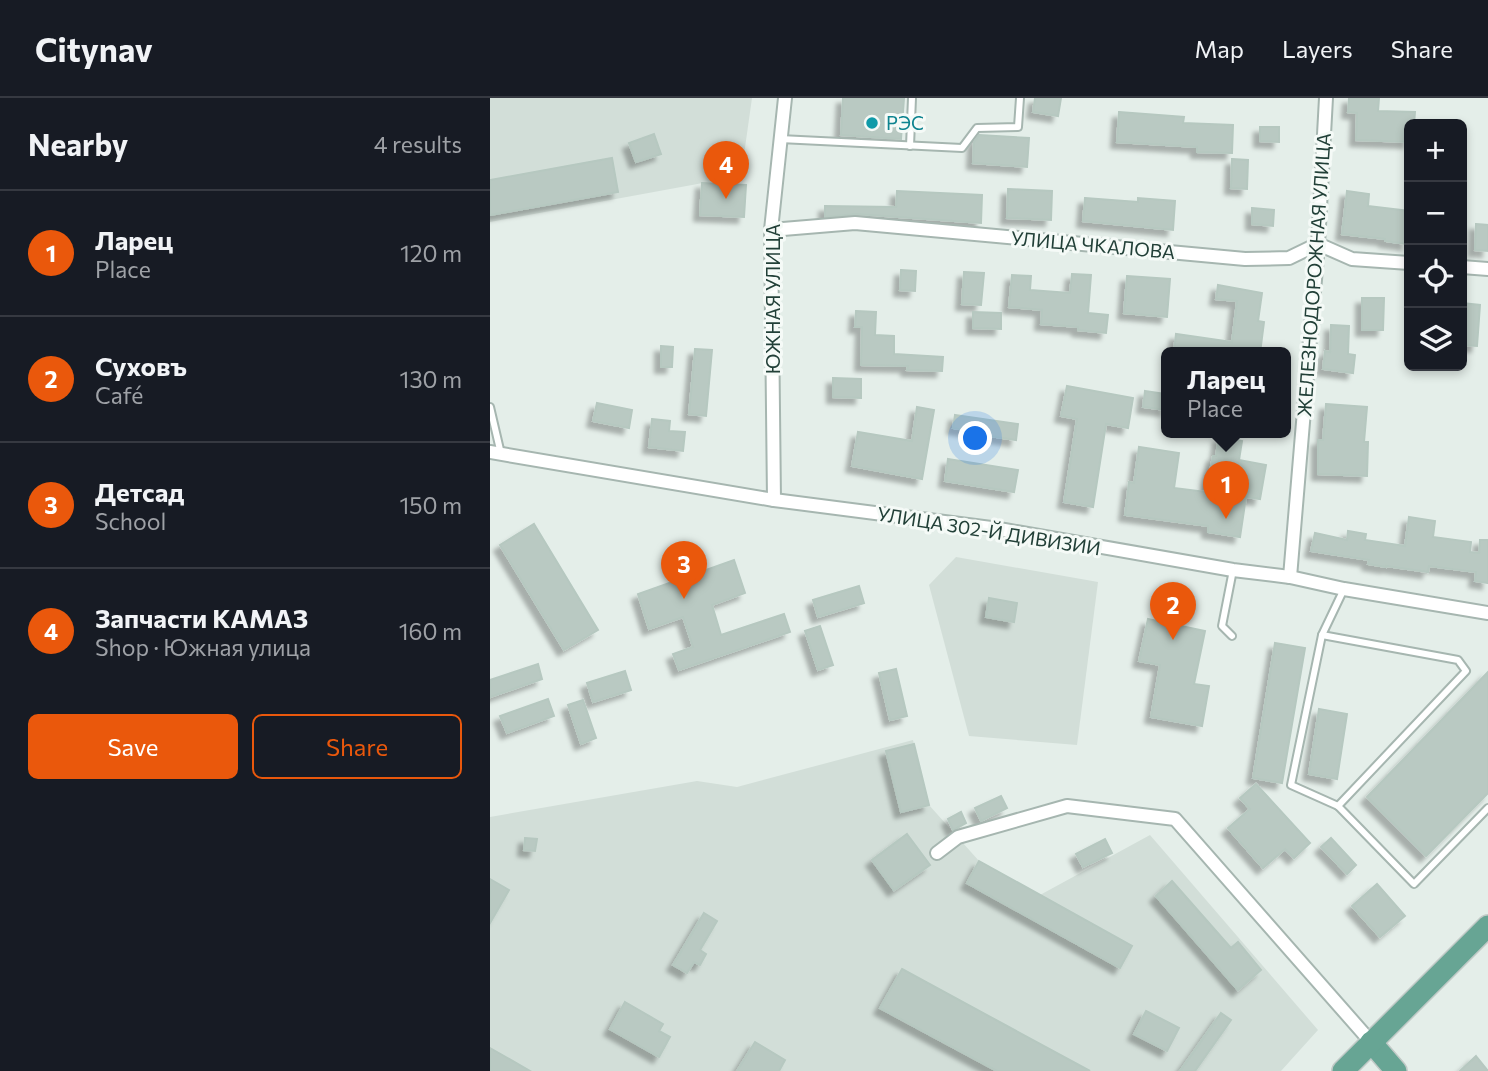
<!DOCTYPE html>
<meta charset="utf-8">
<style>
body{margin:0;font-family:Commissioner,sans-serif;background:#242831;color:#f1f3f6}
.controls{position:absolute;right:21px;top:21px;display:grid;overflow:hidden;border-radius:10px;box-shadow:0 4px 10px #0003}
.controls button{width:63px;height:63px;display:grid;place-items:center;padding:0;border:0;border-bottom:2px solid #363941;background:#171b24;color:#f1f3f6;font:35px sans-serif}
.you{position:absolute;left:486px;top:341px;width:24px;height:24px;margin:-18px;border:5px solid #fff;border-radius:50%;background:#1a73e8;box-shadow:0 0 0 10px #1a73e833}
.badge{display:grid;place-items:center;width:46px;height:46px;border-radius:50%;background:#ea580c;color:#fff;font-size:23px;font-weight:700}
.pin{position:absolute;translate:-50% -58px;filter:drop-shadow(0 2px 4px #0008)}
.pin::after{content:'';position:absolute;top:37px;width:24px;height:21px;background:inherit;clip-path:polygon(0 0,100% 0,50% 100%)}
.popup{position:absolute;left:671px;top:249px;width:130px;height:91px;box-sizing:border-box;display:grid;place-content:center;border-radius:10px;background:#171b24;filter:drop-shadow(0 2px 5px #0005);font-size:23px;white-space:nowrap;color:#9ea1a6}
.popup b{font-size:26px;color:#f1f3f6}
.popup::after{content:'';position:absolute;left:50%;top:100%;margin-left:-14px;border:14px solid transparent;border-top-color:#171b24}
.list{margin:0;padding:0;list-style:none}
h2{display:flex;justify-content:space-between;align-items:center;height:91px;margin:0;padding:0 28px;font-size:30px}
h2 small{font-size:23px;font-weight:400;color:#9ea1a6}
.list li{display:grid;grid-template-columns:46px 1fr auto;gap:21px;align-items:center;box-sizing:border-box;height:126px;padding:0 28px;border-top:2px solid #363941}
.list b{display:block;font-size:26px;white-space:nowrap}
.list p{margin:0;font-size:23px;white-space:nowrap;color:#9ea1a6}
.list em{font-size:23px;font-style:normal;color:#9ea1a6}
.actions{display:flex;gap:14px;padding:21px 28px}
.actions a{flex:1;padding:16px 0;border:2px solid #ea580c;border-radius:10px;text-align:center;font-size:24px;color:#ea580c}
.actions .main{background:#ea580c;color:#fff}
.icon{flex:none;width:38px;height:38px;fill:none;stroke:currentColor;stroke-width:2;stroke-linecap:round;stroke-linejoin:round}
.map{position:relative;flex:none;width:998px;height:973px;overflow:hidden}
header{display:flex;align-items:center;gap:42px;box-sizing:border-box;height:98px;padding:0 35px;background:#171b24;border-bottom:2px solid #363941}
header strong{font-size:33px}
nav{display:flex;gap:38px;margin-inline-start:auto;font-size:24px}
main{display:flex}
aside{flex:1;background:#171b24}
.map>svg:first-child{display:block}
</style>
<header>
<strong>Citynav</strong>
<nav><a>Map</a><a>Layers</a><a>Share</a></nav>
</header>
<main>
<aside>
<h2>Nearby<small>4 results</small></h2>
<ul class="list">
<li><span class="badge">1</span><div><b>Ларец</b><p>Place</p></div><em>120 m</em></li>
<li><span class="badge">2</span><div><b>Суховъ</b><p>Café</p></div><em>130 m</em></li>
<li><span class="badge">3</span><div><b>Детсад</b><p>School</p></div><em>150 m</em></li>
<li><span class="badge">4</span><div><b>Запчасти КАМАЗ</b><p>Shop · Южная улица</p></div><em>160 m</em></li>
</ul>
<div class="actions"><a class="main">Save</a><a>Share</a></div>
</aside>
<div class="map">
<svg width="998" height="973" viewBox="0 0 998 973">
<defs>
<filter id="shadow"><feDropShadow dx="-6" dy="6" stdDeviation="2" flood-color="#0004"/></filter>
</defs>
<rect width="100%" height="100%" fill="#e4eee9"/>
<!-- built -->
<g fill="#d2ded8">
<path d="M0,0H262L251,78L0,124Z"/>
<path d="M466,459L608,484L587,647L479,638L439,487Z"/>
<path d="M423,642L439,707L489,763L550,797L660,737L828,932L791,973H0V719L207,683L247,689Z"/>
</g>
<!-- building -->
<g fill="#b9c9c2" stroke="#b6c8c0" stroke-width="2" filter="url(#shadow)">
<path d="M353,0H414L411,41L351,37Z"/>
<path d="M545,0H571L568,18L543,14Z"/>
<path d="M859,0H889L888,13L925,14L924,26H919V44L866,42L867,15L858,14Z"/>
<path d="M629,14L694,19L693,25L743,27L742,55L707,54V49L627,44Z"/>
<path d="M770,29H789V44L770,43Z"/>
<path d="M164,36L171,56L146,64L139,45Z"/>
<path d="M489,37L539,40L537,69L483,65L484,44Z"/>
<path d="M122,60L128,94L0,117V82Z"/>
<path d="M742,61L758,62L757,91L741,90Z"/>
<path d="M212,85L256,87L254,119L210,117Z"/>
<path d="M518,91L562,93L561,122L517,120Z"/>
<path d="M407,93L492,97L491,125L366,116L335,119V108L406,109Z"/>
<path d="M857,93L879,96L878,108L919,113L917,146L895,143V141L852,136Z"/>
<path d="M595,100L648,104V100L685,103L683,132L593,123Z"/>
<path d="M762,110L784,112L783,128L762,126Z"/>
<path d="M986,126L998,127V153L985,152Z"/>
<path d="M411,172L426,173L425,193L410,192Z"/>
<path d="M474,174L494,175L491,207L472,206Z"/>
<path d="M582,176L601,177L598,215L618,217L616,235L588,232V229L551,226L552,212L519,209L522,177L541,178L540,192L580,195Z"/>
<path d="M637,178L680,181L677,219L634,215Z"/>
<path d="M728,187L772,195L768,223L774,224L770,255H704L684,252L686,236L742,244L747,203L726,201Z"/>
<path d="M872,200H894L893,232H872Z"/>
<path d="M972,205L990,207L987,248L972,247Z"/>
<path d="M366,213L386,214L385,237L404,238V256L453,259L452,273L417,272L418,268L371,267L372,229H365Z"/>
<path d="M483,214L511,215V231L483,230Z"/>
<path d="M841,227L859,228L858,256L865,257L863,275L833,271L835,253L840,254Z"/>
<path d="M171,248L183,249L182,269H171Z"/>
<path d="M205,251L222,252L216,318L199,316Z"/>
<path d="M343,280L371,281V300L343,299Z"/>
<path d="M577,288L643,300L638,330L616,326L603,409L574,404L587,321L571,318Z"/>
<path d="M655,293L676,296V312L653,309Z"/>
<path d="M107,305L142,312L139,330L103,323Z"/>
<path d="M836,306L877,309L874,344H878L877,378L828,376V342H833Z"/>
<path d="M427,309L444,312L432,381L362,368L368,334L422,343Z"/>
<path d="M465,317L528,326L526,342L486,336V334L463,330Z"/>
<path d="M162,321L180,323L179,333L195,334L193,353L159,349Z"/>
<path d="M729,339L752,343L749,362L776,367L770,401L756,399L750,439L718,434V428L635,417L639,384L644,385L649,349L689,355L684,390L716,394L723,358H726Z"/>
<path d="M458,361L528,372L524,394L455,383Z"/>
<path d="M919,419L945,423L943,439L981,444L980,454L989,455L990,442H998V485L985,483L986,474L939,468L938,474L896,468V469L878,466L879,462L821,453L825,435L857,442L858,433L876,436L875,442L915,448Z"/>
<path d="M44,426L108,532L74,552L10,447Z"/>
<path d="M244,462L255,495L222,507L231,537L294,516L300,534L189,572L183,556L203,549L193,519L159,531L148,496Z"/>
<path d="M369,488L374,505L328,519L323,502Z"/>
<path d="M499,500L527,505L524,524L496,519Z"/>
<path d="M658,521L715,533L704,586L719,588L712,628L661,619L670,567L649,563Z"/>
<path d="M330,528L343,567L328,572L315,533Z"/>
<path d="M785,545L815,550L792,685L763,680Z"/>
<path d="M48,566L52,581L0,599V582Z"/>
<path d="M406,571L417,618L400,622L389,575Z"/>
<path d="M135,573L141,592L103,604L97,585Z"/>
<path d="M998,574V695L936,758L877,699Z"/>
<path d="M58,601L64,618L17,635L10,618Z"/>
<path d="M93,602L106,640L91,646L78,607Z"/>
<path d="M829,611L857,616L847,681L819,676Z"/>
<path d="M424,646L439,707L411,714L396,653Z"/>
<path d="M766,686L820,745L804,760L795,751L773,770L738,730L760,711L750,700Z"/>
<path d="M511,698L517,710L491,723L485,710Z"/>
<path d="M471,714L476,725L463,732L458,721Z"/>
<path d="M417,736L440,767L404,792L382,762Z"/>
<path d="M35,740L47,741L45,753L34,752Z"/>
<path d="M841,740L866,767L857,776L831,749Z"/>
<path d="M615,741L622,755L593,769L586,756Z"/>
<path d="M489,763L642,848L630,870L477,785Z"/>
<path d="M0,781L19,792L0,825Z"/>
<path d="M682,783L741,850L748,844L771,872L748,892L666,798Z"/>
<path d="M887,786L915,818L890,839L862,808Z"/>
<path d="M214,815L227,823L210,852L216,856L210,867L204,864L197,875L183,867Z"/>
<path d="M412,871L600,973H507L390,910Z"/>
<path d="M135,904L173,926L169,933L180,939L169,959L120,931Z"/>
<path d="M656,913L689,930L677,953L644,936Z"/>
<path d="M731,915L741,922L705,973H690Z"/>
<path d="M265,944L295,962L289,973H247Z"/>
<path d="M0,950L40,973H0Z"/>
<path d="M986,958L998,973H970Z"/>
</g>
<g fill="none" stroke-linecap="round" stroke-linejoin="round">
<defs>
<g id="service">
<path d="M290,41L472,50L487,30L528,29L530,0"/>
<path d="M420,48L422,0"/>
<path d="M0,309L11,356"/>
<path d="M854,491L832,537L801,687L848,708L924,786L998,710"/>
<path d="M832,537L968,562L976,573L848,708"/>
<path d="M742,538L732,528L743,472"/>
</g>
<g id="minor">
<path d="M281,132L365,125L755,161L799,160L828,146L862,161L919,165"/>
<path d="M972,169L998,171"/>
<path d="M0,354L284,402L509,431L743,472L800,479L854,491L998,515"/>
<path d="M284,402L281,132L295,0"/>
<path d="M800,479L828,146L836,0"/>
<path d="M447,755L468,739L577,708L685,721L881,944"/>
</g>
<g id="primary">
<path d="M881,944L906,973"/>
<path d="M853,973L998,828"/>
</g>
</defs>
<!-- service casing -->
<use href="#service" stroke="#a6b6b0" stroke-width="10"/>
<!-- minor casing -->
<use href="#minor" stroke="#a6b6b0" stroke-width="16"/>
<!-- primary casing -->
<use href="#primary" stroke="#c1cac7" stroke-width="24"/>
<!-- service -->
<use href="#service" stroke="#fff" stroke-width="6"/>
<!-- minor -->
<use href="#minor" stroke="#fff" stroke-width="12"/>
<!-- primary -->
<use href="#primary" stroke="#67a594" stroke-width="21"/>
</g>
<!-- markers -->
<circle fill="#0f9aa8" stroke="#f5faf7" stroke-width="2.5" cx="382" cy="25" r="7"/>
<g text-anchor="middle" stroke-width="6" stroke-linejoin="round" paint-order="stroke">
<!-- culture labels -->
<g font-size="19" fill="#0d838f" stroke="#f5faf7" text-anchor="start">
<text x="396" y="32">РЭС</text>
</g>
<!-- street labels -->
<g font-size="19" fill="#224038" stroke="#f5faf7">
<text transform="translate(603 147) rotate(5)" y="7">УЛИЦА ЧКАЛОВА</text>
<text transform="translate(824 177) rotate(-86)" y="7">ЖЕЛЕЗНОДОРОЖНАЯ УЛИЦА</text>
<text transform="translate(283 201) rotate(-90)" y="7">ЮЖНАЯ УЛИЦА</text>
<text transform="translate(499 433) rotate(9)" y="7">УЛИЦА 302-Й ДИВИЗИИ</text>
</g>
</g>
</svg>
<div class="controls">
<button>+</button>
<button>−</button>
<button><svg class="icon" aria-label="locate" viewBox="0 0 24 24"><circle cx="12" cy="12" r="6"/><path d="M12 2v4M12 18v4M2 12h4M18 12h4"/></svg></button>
<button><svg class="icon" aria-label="layers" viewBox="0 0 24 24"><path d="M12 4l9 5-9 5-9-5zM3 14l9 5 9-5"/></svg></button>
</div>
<div class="you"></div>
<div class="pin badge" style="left:736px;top:421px">1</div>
<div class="popup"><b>Ларец</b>Place</div>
<div class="pin badge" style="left:683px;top:542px">2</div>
<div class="pin badge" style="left:194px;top:501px">3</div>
<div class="pin badge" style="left:236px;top:101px">4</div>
</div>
</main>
